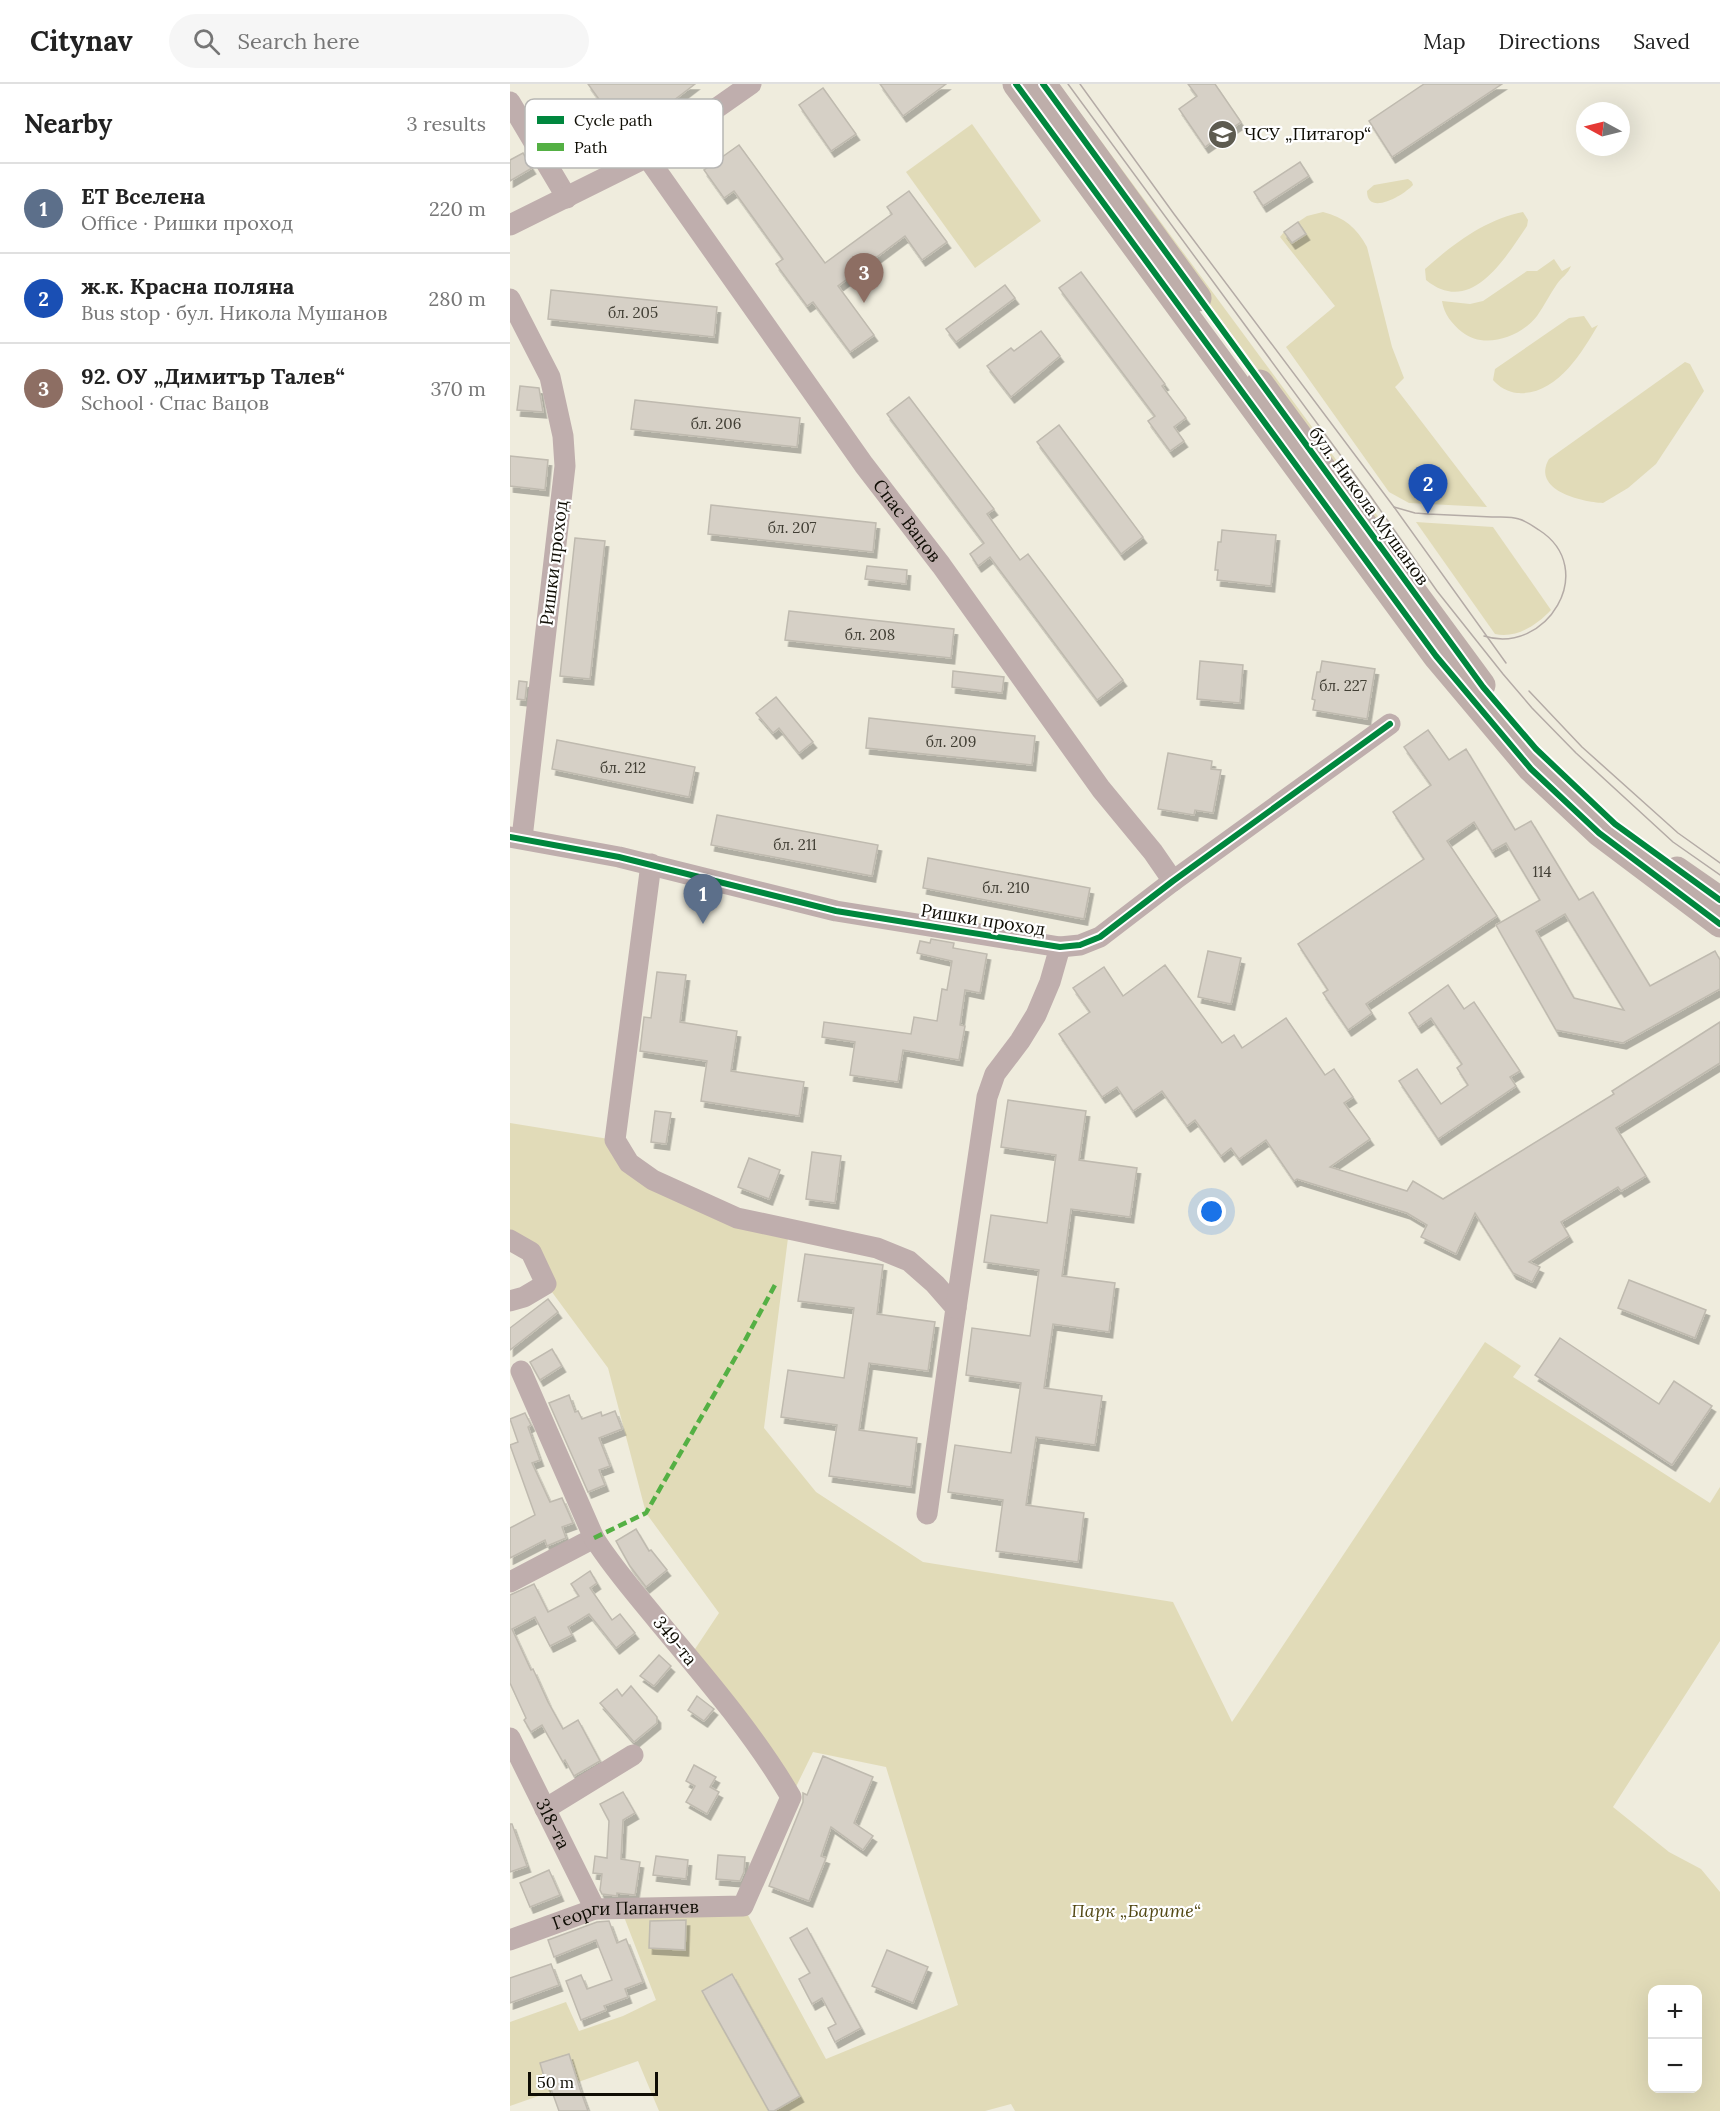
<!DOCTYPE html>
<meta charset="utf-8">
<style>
body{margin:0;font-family:Lora,serif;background:#f6f6f6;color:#222}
.controls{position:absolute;right:18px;bottom:18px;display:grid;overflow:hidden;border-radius:12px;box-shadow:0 6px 24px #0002}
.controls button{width:54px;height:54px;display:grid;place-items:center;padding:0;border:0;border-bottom:2px solid #e0e0e0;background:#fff;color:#222;font:30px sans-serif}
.compass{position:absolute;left:1066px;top:18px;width:54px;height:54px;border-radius:50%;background:#fff;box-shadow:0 6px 24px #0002;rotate:277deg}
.scale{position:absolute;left:18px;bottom:15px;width:130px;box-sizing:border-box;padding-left:6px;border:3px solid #0f0d04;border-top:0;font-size:16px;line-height:21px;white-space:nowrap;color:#0f0d04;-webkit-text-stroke:4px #fff;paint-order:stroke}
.you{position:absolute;left:702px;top:1128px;width:21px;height:21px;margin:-15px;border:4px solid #fff;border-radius:50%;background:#1a73e8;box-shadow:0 0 0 9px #1a73e833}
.badge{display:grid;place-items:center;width:39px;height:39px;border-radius:50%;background:#0b8043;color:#fff;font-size:20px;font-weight:700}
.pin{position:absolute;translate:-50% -50px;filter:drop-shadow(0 2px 3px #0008)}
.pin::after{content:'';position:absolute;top:32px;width:21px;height:18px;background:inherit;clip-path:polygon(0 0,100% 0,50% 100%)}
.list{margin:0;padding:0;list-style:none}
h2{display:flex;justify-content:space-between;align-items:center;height:78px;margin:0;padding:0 24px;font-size:26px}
h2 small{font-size:20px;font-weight:400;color:#767676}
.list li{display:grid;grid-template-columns:39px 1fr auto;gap:18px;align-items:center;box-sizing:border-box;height:90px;padding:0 24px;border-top:2px solid #e0e0e0}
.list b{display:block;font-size:22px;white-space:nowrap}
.list p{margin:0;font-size:20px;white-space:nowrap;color:#767676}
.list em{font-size:20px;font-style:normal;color:#767676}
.icon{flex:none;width:33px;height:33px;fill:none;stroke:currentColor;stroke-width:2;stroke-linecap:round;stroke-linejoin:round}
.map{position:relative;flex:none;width:1210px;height:2027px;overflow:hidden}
header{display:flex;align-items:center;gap:36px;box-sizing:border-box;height:84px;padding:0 30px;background:#fff;border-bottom:2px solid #e0e0e0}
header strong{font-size:28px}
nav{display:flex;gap:33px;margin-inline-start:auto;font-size:21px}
.search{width:420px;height:54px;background:#f6f6f6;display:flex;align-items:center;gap:15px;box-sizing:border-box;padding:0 21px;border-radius:33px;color:#767676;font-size:22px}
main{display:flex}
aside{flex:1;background:#fff}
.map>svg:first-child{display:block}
</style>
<header>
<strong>Citynav</strong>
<div class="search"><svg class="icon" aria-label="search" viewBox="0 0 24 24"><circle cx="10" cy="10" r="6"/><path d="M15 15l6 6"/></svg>Search here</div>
<nav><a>Map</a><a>Directions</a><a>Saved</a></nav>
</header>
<main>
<aside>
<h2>Nearby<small>3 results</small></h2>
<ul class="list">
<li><span class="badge" style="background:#5c6f8a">1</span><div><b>ЕТ Вселена</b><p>Office · Ришки проход</p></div><em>220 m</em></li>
<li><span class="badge" style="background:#1a4fb4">2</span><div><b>ж.к. Красна поляна</b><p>Bus stop · бул. Никола Мушанов</p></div><em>280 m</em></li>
<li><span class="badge" style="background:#8d6e63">3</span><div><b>92. ОУ „Димитър Талев“</b><p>School · Спас Вацов</p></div><em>370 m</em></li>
</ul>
</aside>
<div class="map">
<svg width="1210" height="2027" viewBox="0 0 1210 2027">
<defs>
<filter id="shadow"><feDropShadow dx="3.5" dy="6" stdDeviation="0" flood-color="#0004"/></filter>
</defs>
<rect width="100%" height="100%" fill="#efecdd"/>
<!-- green -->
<g fill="#e1dbb8" fill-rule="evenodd">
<path d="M537,0H549L889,461L881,466Z"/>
<path d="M462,40L531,137L465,184L396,88Z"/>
<path d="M898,95L902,98L903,101C894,111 857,133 857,107L864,101Z"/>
<path d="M813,128C834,133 847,144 857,163L882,263L894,294L885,303L977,423L899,419L879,408L776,263L825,222L770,153L774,148L783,159L796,150L788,138L797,132Z"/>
<path d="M1013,128L1018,136L1017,142C995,174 961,233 916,196L915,185C943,160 976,135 1013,128Z"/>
<path d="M1044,175L1052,187L1061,182C1058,190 1052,193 1047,200C1040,210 1034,222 1027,232C1011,253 974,266 952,248C942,240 934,230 932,217L960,220L973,217L1017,187H1027Z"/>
<path d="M1074,232L1082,244L1088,241C1071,270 1046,312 1007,309C998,308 989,303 983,296L985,285L1059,234Z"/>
<path d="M1175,278L1180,280L1194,307L1146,380L1118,404L1093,419C1071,418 1021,406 1039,375Z"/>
<path d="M906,438L983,443L1041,526C1027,541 1006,555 985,550Z"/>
<path d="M0,1039L105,1056L119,1079L279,1146L254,1344L306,1408L413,1478L663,1518L722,1638L975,1258L1011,1282L1003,1293L1200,1419L1210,1403V1557L1103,1723L1159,1768L1191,1785L1210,1808V2027H505L501,2020L475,2027H149L128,1977L0,2022V1938L56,1918L69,1947L113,1932L146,1916L111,1825L233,1822L316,1975L448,1921L376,1683L303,1668L281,1713L179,1574L209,1529L136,1429L98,1284L36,1200L0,1156ZM1142,1906H1188V2004H1142Z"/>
</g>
<!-- building -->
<g fill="#d6d0c6" stroke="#bfbaaf" stroke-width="1.5" fill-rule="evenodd" filter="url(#shadow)">
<path d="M78,0H185L116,53Z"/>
<path d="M370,0H436L393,32Z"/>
<path d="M678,0H705L731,38L695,63L669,25L687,12Z"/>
<path d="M914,0H992L882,73L859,37Z"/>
<path d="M313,4L346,50L321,67L289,21Z"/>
<path d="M229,61L315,179L382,130L377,123L399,107L437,158L412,176L395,152L328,202L364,251L340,268L303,218L297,222L266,180L273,175L224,107L214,114L194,86Z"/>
<path d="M13,69L22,84L0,97V76Z"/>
<path d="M790,78L799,92L753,122L744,108Z"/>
<path d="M788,138L796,150L782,159L774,148Z"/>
<path d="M571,188L655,300L652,302L676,334L664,343L674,357L660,367L638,337L645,332L549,204Z"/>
<path d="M495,201L505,214L446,258L436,245Z"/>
<path d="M41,206L207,223L204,253L38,235Z"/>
<path d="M531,247L550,272L501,313L477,282L501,264L504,267Z"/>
<path d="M10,302L29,304L33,328L7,326Z"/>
<path d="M399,313L484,425L477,430L510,476L518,470L613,596L587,616L480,473L468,482L460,470L474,459L377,330Z"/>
<path d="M125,316L290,334L287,363L121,345Z"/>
<path d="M549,341L633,453L611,470L527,358Z"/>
<path d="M0,372L38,376L35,406L0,402Z"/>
<path d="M201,421L366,439L363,468L198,450Z"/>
<path d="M712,446L766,451L761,502L707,496L708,486H705L708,458H711Z"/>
<path d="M65,454L95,457L80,595L50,592Z"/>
<path d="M357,482L397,486L396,500L355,495Z"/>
<path d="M279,527L444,545L441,574L275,556Z"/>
<path d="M690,577L733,581L730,619L687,615Z"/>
<path d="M812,577L865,585L857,635L803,626L805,616L802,615L807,588H810Z"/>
<path d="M443,587L494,593L492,609L442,603Z"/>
<path d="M9,597L17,598L15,616L7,615Z"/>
<path d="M266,613L303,658L289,669L269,644L263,649L246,629Z"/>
<path d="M359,634L525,652L522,681L356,664Z"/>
<path d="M918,646L939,676L956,665L1005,746L1021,737L1069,816L1083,808L1140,902L1205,867L1210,876V905L1113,959L1046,946L986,841L1030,816L996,759L982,767L964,738L937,757L987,832L856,920L862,929L838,946L813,909L818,906L788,860L914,775L883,728L921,701L894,663ZM1055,830L1114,926L1064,914L1026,847Z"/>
<path d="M47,656L185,683L179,713L42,685Z"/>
<path d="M658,669L702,677L701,685L711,686L703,729L685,726L684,731L648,725Z"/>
<path d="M207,731L368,761L362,792L201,761Z"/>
<path d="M418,774L580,804L574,835L413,804Z"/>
<path d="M421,855L444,859L443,864L477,870L470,909L455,906L450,941L455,942L449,976L393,966L388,998L340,991L345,958L312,953L314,938L401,950L404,933L427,937L432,905L437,906L442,877L407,869L410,857L420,859Z"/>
<path d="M698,867L731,874L721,920L688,913Z"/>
<path d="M655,881L712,959L724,951L732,964L776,934L815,991L824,985L843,1013L834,1019L860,1055L820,1083L897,1107L903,1097L933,1115L1104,1010L1102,1007L1210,938V979L1106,1044L1136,1092L1111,1107L1108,1103L1051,1138L1059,1152L1019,1178L1030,1183L1022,1198L1003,1189L965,1129L946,1170L911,1153L917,1141L897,1129L787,1095L784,1097L756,1056L729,1075L721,1064L711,1072L685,1036L677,1042L652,1007L623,1027L607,1003L592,1013L549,950L580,928L563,904L594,883L613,912Z"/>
<path d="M147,888L176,891L170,938L227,947L221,987L294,998L289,1032L191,1017L197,977L130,967L134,933L141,934Z"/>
<path d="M938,901L954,925L964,918L1010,987L1000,993L1006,1002L928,1055L889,997L907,985L931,1020L958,1001L947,984L952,980L921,934L908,943L899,929Z"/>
<path d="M498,1016L576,1027L569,1076L627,1084L620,1133L561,1125L552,1192L605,1199L599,1248L543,1240L534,1304L592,1312L585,1361L526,1353L516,1421L574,1429L568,1478L486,1467L493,1416L438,1408L445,1361L501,1369L511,1299L456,1291L462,1244L520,1252L529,1186L474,1178L481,1131L537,1139L546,1071L491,1063Z"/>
<path d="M145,1027L161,1029L156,1060L141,1058Z"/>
<path d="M302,1068L331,1072L325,1119L296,1115Z"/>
<path d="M239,1074L270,1086L259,1115L228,1103Z"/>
<path d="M295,1170L373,1181L367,1230L425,1238L418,1287L359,1279L349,1346L407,1354L401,1403L319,1392L327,1341L271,1333L278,1286L334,1294L344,1224L288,1217Z"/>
<path d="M1119,1196L1196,1226L1185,1254L1108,1224Z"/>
<path d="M38,1215L48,1228L0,1266V1244Z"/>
<path d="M1050,1254L1149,1320L1164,1297L1202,1322L1162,1381L1025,1291Z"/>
<path d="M42,1265L52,1282L30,1296L20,1278Z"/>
<path d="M59,1311L65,1328L68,1327L72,1335L91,1328L92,1332L105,1327L112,1345L89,1354L100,1382L89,1386L95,1401L78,1408L39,1319Z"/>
<path d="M15,1329L21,1341L18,1343L30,1376L22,1379L40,1418L52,1414L63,1439L52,1443L56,1454L37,1462L35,1456L0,1474V1444L25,1431L0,1361L8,1358L0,1335Z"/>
<path d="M126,1445L139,1467L141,1466L157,1486L136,1503L120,1482L106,1457Z"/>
<path d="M80,1487L87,1499L80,1504L102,1536L110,1530L125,1549L106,1564L79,1530L58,1543L62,1551L40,1562L25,1533L2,1545L21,1586L23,1585L38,1618L53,1645L68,1636L90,1677L64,1692L55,1676L53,1678L32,1641L21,1648L14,1636L16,1634L0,1599V1511L24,1500L38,1528L69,1512L61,1500Z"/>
<path d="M149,1571L161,1582L144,1602L130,1592Z"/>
<path d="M121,1602L147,1633V1639L124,1658L90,1619L107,1605L112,1612Z"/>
<path d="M187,1612L204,1625L194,1637L178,1626Z"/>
<path d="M313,1672L363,1693L344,1739L363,1752L353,1766L321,1743L311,1772L316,1774L299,1817L259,1802L293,1718V1709L297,1711Z"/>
<path d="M184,1681L206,1693L200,1703L209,1708L197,1730L176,1718L185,1702L176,1697Z"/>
<path d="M113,1708L125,1729L113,1736L111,1775L130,1778L125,1811L107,1809V1812L92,1810L90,1806L92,1790L83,1789L85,1772L97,1774L99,1737L90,1720Z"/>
<path d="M0,1740H2L17,1782L0,1788Z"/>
<path d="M208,1771L235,1773L234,1788L230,1797L206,1795Z"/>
<path d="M146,1772L178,1776L176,1795L143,1791Z"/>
<path d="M39,1786L50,1811L20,1823L10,1799Z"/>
<path d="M176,1836L175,1866L139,1864L140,1837Z"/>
<path d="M99,1837L107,1859L116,1855L133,1898L115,1905L118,1913L94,1922L96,1926L71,1936L56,1897L71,1891L77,1905L102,1896L86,1856L44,1873L38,1856L87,1838Z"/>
<path d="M297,1844L351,1944L325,1958L318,1944L326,1940L312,1914L302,1920L289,1895L300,1889L280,1854Z"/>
<path d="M377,1866L418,1883L403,1919L362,1902Z"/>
<path d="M41,1880L49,1901L0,1919V1894Z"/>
<path d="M222,1890L290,2012L264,2027H259L192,1907Z"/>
<path d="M59,1970L70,2005L78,2027H49L40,2002L37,2003L30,1979Z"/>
</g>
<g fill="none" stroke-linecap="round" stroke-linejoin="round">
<!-- minor -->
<g stroke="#bfaead" stroke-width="21">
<path d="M0,18L57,114"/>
<path id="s1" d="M137,73L354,381L431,481L591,705L643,768L663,797"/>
<path d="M0,141L137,73L241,0"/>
<path d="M0,215L40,293L53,352L55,382L12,754"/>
<path d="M0,753L109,773L326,827L550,863L570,861L590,853L663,797L880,640"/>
<path d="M141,780L105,1056L119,1079L143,1096L227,1134L367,1164L399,1177L425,1200L446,1224L417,1430"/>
<path d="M0,1156L21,1168L36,1200L14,1213L0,1217"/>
<path d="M446,1224L477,1013L485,990L510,957L526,931L540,898L550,863"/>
<path d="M0,1498L84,1454"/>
<path id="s2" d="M0,1654L85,1825"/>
<path d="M35,1725L123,1671"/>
<path id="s3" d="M0,1856L85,1825L233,1822L281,1713C244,1650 195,1593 148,1537C126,1510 103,1484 84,1454L11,1287"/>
</g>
<!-- major -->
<g stroke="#beaeaa" stroke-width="27">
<path d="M506,0L926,572L1021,685L1089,749L1210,840"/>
<path d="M533,0L688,214"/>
<path d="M750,299L972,601"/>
<path d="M1167,786L1210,816"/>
</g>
<!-- tram -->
<g stroke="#b4aba6" stroke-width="1.5">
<path d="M558,0L859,410L927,507L993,590L1022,624L1066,669L1163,758L1210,791"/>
<path d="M570,0L664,130L884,423L996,579"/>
<path d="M884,423L905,429L918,430C939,431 961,432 982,433C990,433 1001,432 1009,435C1016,437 1023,442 1029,446C1090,485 1036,572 974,552"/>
<path d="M1019,607L1072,663L1168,749L1210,779"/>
</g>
<!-- quiet -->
<path stroke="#54b044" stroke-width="4.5" stroke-dasharray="9 4.5" stroke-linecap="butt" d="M84,1454L136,1429L232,1262L265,1201"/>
<defs>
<g id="cycleway">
<path d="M506,0L926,572L1021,685L1089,749L1210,840"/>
<path d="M533,0L973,603L1026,665L1105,740L1210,816"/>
<path d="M0,753L109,773L326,827L550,863L570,861L590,853L663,797L880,640"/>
</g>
</defs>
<!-- cycleway casing -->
<use href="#cycleway" stroke="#fff" stroke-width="10"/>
<!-- cycleway -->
<use href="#cycleway" stroke="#00873e" stroke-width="6"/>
</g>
<!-- icons -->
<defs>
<symbol id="school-disc" viewBox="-11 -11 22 22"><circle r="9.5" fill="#5d5b50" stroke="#fff"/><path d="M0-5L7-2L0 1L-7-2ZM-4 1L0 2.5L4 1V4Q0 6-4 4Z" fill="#fff"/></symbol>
</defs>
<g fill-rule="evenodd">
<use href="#school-disc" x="696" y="34" width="33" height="33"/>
</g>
<g text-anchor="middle" stroke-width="4.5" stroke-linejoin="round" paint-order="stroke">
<!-- number labels -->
<g font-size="15" fill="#413e34">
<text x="123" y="234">бл. 205</text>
<text x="206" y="345">бл. 206</text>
<text x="282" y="449">бл. 207</text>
<text x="360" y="556">бл. 208</text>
<text x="833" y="607">бл. 227</text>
<text x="441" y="663">бл. 209</text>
<text x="113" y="689">бл. 212</text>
<text x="285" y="766">бл. 211</text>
<text x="1032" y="793">114</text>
<text x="496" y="809">бл. 210</text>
</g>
<!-- poi labels -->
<g font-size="18" fill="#0f0d04" stroke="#fff" text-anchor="start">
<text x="734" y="56">ЧСУ „Питагор“</text>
</g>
<!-- street labels -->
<g font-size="18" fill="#0f0d04" stroke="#fff">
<text transform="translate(859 422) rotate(54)" y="6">бул. Никола Мушанов</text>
<text dy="6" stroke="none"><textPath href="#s1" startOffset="447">Спас Вацов</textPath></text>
<text transform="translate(44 479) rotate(-83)" y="6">Ришки проход</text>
<text transform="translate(473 836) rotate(9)" y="6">Ришки проход</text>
<text transform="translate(165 1557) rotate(51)" y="6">349-та</text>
<text dy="6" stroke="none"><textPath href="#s2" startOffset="96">318-та</textPath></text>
<text dy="6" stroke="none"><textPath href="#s3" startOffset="120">Георги Папанчев</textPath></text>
</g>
<!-- park labels -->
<g font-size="18" font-style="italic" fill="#534915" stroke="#fff">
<text x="626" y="1833">Парк „Барите“</text>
</g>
</g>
<!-- legend -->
<rect x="15" y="15" width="198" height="69" rx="9" fill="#fff" stroke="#b7b6b4" stroke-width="1.5"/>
<rect x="27" y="32" width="27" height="8" fill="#00873e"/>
<rect x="27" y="59" width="27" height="8" fill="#54b044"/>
<g font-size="16" fill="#0f0d04">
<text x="64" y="42">Cycle path</text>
<text x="64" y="69">Path</text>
</g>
</svg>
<div class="controls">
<button>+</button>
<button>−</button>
</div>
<svg class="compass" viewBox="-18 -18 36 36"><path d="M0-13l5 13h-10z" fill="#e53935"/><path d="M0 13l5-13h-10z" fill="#767676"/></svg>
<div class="scale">50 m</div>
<div class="you"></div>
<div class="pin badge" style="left:193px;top:840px;background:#5c6f8a">1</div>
<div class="pin badge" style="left:918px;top:430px;background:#1a4fb4">2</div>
<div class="pin badge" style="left:354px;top:219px;background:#8d6e63">3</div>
</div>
</main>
